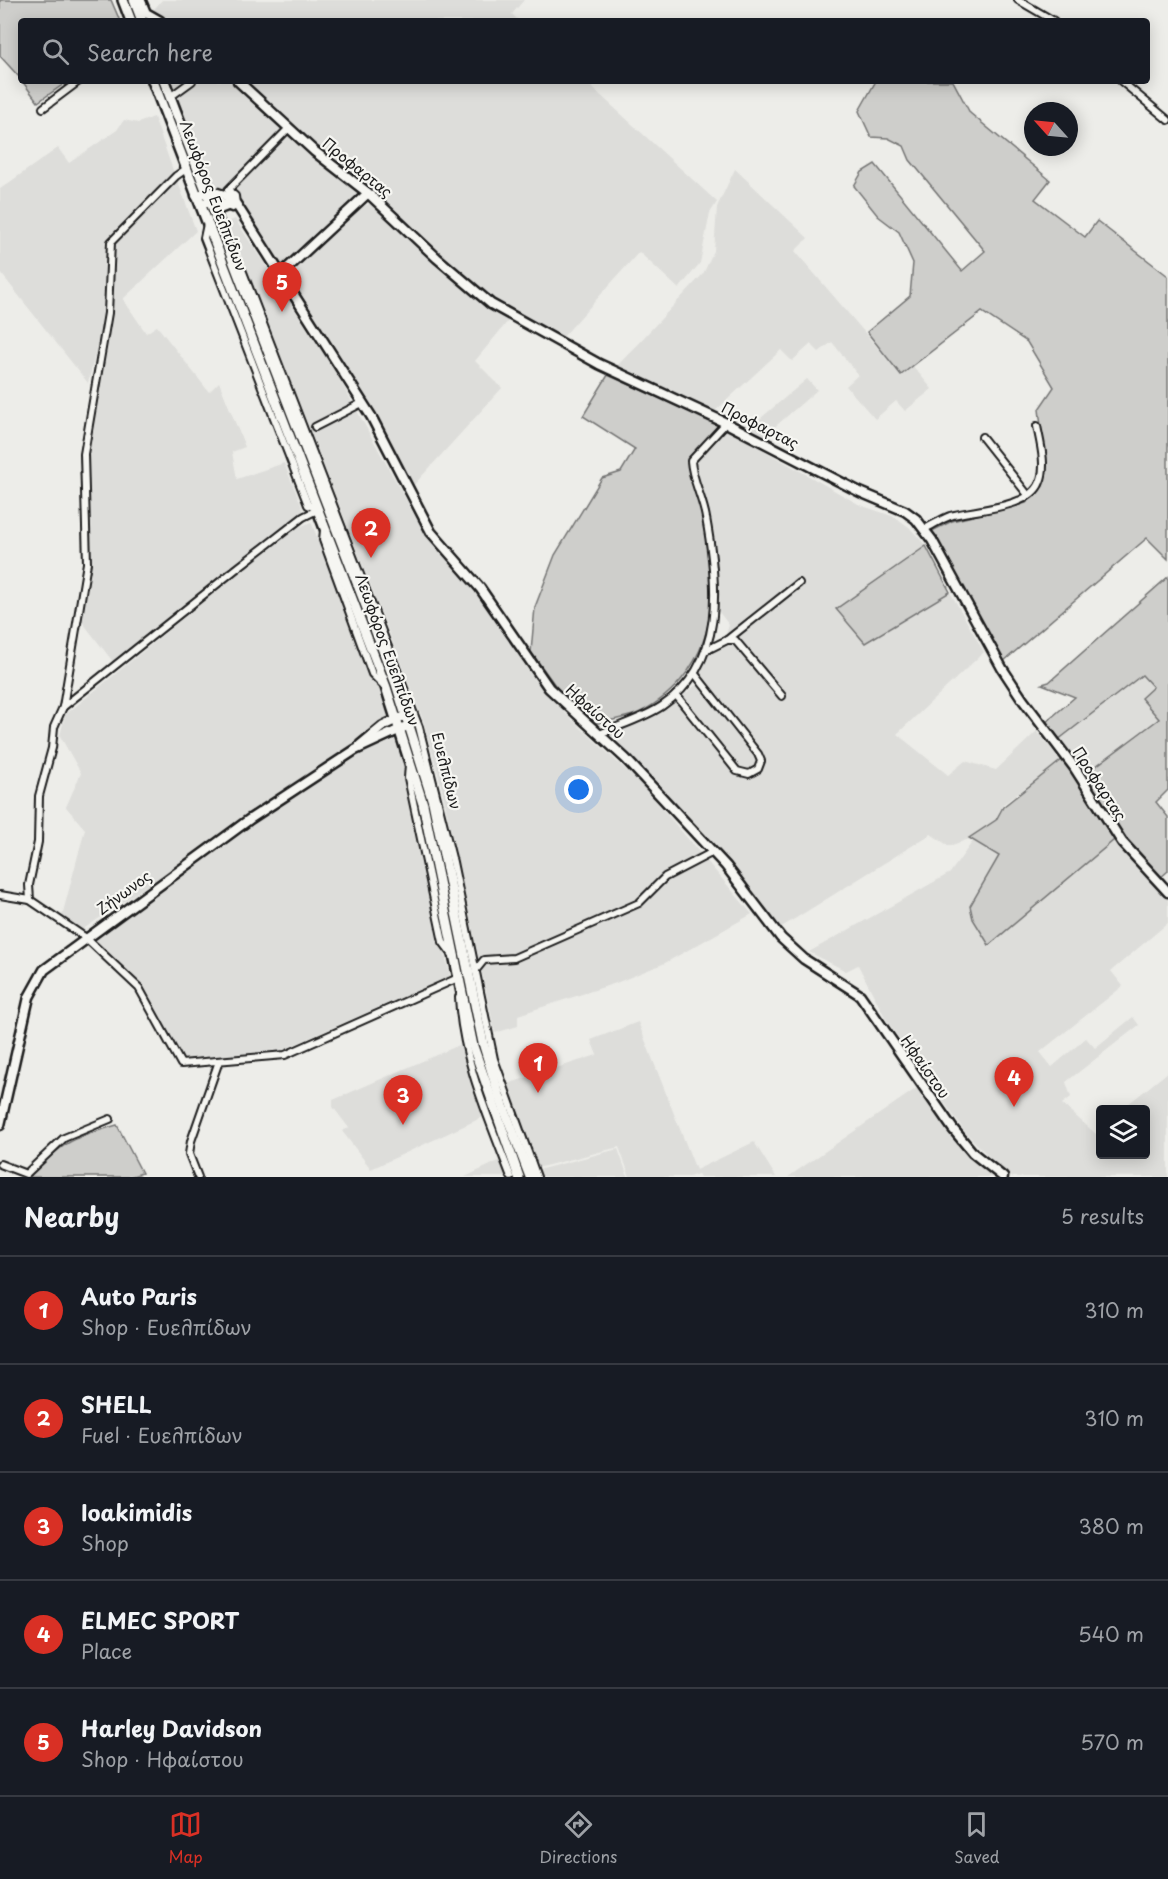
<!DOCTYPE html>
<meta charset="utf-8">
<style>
body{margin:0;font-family:"Playpen Sans",sans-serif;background:#242831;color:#f1f3f6}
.controls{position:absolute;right:18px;bottom:18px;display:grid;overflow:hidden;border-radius:6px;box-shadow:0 3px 15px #0003}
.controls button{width:54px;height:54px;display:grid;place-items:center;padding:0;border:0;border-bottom:2px solid #363941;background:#171b24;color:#f1f3f6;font:30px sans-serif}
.compass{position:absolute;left:1024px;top:102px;width:54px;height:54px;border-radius:50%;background:#171b24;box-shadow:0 3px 15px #0003;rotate:297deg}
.you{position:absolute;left:579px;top:790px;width:21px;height:21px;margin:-15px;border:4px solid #fff;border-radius:50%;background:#1a73e8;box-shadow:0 0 0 9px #1a73e833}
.badge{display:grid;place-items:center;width:39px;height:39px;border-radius:50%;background:#d93025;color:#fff;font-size:20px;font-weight:700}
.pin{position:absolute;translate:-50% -50px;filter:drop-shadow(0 2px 3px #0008)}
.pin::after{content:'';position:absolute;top:32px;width:21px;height:18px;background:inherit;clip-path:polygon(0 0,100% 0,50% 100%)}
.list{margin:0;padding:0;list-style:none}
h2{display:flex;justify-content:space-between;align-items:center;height:78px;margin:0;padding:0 24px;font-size:26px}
h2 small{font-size:20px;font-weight:400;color:#9ea1a6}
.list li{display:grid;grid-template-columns:39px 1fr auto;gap:18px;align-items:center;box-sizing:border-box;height:108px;padding:0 24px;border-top:2px solid #363941}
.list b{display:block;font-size:22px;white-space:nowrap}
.list p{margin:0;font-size:20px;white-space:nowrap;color:#9ea1a6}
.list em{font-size:20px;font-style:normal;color:#9ea1a6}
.icon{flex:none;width:33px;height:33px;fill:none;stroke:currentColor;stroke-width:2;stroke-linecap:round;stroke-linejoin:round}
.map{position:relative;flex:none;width:1168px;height:1177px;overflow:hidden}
.search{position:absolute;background:#171b24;box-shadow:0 3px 15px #0003;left:18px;right:18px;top:18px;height:66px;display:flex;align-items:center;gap:15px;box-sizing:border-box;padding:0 21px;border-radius:6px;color:#9ea1a6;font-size:22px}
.sheet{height:618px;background:#171b24}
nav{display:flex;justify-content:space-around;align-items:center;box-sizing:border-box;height:84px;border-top:2px solid #363941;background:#171b24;font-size:16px;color:#9ea1a6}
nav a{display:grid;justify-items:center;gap:3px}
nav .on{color:#d93025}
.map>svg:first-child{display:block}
</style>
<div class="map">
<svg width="1168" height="1177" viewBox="0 0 1168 1177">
<rect width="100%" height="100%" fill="#edede9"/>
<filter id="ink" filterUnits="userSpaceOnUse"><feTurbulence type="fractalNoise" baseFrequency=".0167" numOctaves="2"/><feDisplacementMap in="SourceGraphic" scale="12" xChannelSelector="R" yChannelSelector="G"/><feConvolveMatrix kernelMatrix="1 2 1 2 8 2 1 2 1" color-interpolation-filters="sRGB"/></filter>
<g filter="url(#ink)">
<!-- built -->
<g fill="#ddddda">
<path d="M162,0H524L512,14L519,21H165L151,13Z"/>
<path d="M172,81H232L294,141L359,193L283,267L240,201L227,191L209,186Z"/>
<path d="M242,81H585L717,202L710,213L700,263L679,289L639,252L562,338L492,302L437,255L406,221L316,150Z"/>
<path d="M154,117L174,173L109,243L104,319L88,383L0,272V189L58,148L69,163L117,130L124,120L138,123Z"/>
<path d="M735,169L808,238L795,251L901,375L912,365L932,389L905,411L896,401L875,419L846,386L858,375L832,342L819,352L811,344L792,361L781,350L714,412L618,370V365L703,274L714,251L717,207Z"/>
<path d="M172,182H178L196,231L123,299L146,333L157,326L209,392L219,382L245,447L232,452L237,479L284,463L305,514L114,663L80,619L89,560L87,447L99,373L113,243Z"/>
<path d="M372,203L383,209L457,283L489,309L509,320L475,361L502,388L412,487L371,405L289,274L364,206Z"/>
<path d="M235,219L335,371L425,534L487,606L533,678L565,713L642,785L752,914L665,963L616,983L518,1015V1026L495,1033L440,781L423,720L243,259L225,223Z"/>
<path d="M807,379L817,390L762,438L748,429Z"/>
<path d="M726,429L860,505L895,517L909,527L926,546L836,609L866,643L950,592L984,652L897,734L948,775L965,761L996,770L1037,731L1061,761L1002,805L995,821L969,839L949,846L931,834L780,928L750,886L615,744L618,731L646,720L674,703L702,680L698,674L710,653L722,647L729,625L719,612V576L704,496L693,465L694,459Z"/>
<path d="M311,522L388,711L387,718L354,744L79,932L62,916L85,829L66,807L81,773L60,736L65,715L290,531Z"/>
<path d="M1142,675L1154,687L1159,719L1084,775L1058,740Z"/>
<path d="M397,739L450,976L282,1050L184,1059L140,987L91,940L340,762Z"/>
<path d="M1114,840L1142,874L1168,897V923L1111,971L1123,986L1040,1052L1052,1067L1086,1038L1095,1048L1133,1017L1139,1025L1066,1082L1071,1097L1062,1104L1096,1134L1100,1131V1154H1146V1110L1122,1109L1168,1072V1177H1009L965,1132L887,1021L858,965L846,971L809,952L950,873L973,841L1000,856L970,906L973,919L989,944Z"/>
<path d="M638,1022L696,1170L754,1142L776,1177H700L698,1174L689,1177H630L619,1147L537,1168L512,1106L507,1084L597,1055L591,1040Z"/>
<path d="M464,1043L483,1117L371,1169L342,1131L349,1128L333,1107V1100Z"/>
<path d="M917,1088L952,1139L992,1177H788Z"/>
<path d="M618,1149L628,1177H541L538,1170Z"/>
<path d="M501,1160L508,1177H465Z"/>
</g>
<!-- green -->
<g fill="#cececb" stroke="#757574" stroke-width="1.5">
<path d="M0,0H111L120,21H21V79L0,56Z"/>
<path d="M22,81H68L38,102Z"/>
<path d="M876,81H953L970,113L1050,180L1035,199L1085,237L1097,221L1168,276V559L1147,538L1004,661V665L930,532L952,521L1026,503L1043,486L1045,461L1039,409L1054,387L1027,342L982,312L901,375L867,332L910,296L913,263L899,232L878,216L854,186L862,172L875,164L962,271L985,251L910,160L904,146L888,138L871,137L859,111Z"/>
<path d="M608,375L719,425L688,459C706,530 734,618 681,680C670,693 651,709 633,715C621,719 606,721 593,724L560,692L531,652L535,607L555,555L602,478L621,472L635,449L583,416Z"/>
<path d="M926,546L950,592L865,643L836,609Z"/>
<path d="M1168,577V790L1156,802L1168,817V871L1159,879L1132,850L1084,775L1159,719L1141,698L1153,687L1142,675L1058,740L1044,724L1075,697L1042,684L1049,682Z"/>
<path d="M1063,759L1114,840L989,945L973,919L970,906L999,856L969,838L996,820L1003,807Z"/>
<path d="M117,1125L142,1173L129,1177H29C62,1142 72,1138 117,1125Z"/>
</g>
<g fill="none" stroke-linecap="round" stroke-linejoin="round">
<defs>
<g id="street">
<path d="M1018,0L1054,21"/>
<path d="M1121,81L1168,120"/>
<path d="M170,97L192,81"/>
<path d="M43,108L79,81"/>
<path d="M186,169L176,176L111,242L108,313L84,454L87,563L63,707L54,727L52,748L39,796L38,842L29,885L30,900L86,938L139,988L181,1064L285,1055L458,978L459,981"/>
<path d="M236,204L235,196L228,190L289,128"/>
<path d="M207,224L204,238L308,505L317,509"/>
<path d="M235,260L243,272L419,727L453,862L494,1059L537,1177"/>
<path d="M315,427L362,403"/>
<path d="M982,437L1028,495"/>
<path d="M925,529C933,525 942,519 950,516C974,509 1030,509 1040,482C1047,466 1040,442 1037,426"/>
<path d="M324,530L323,540L372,674L384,686"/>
<path d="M727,640L799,583"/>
<path d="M707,650L727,640H735L782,696"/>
<path d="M676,695L737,771L749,774L758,769L761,761L758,754L695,674"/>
<path d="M63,707L236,569L303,517L317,510"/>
<path d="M600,734C620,725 644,718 662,706C726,663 718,584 706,518C703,499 692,479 691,461L726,423"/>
<path d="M409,764L408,778L443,942L452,954"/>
<path d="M0,895L30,900"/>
<path d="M475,971L484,960L514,958L639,903L665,877L713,852"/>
<path d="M459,997C462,1060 489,1119 511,1177"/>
<path d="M0,1164L26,1174L64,1138L110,1119"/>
<path d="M198,1177L189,1154L191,1141L219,1061"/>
</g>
<g id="secondary">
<path d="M135,2L141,1L146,13L160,21"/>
<path d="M238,81L314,151L368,193L437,258L491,304L599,364L726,423L860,492L905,511L916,519L932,540L1002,668L1023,700L1074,767L1122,842L1168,892"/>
<path d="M196,196C212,189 224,192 236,204L371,416L431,532L480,588L549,688L626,759L726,866L781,938L804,959L860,995L953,1129L973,1153L1003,1177"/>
<path d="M205,203L215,200L232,207"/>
<path d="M280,275L368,193"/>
<path d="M360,745L383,726L406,715"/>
<path d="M0,1125L29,997L44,970L250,819L355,750L409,725"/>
</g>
<g id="primary">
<path d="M123,0L131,21"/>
<path d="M134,0L142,21"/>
<path d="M153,81L386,687L423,804L473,1046L519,1177"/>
<path d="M164,81L396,684L433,802L483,1043L499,1095L530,1177"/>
<path d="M215,217L218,209L228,205"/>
</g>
</defs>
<!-- street casing -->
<use href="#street" stroke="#1c1c1c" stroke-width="10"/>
<!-- secondary casing -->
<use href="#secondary" stroke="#1c1c1c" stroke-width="13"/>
<!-- primary casing -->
<use href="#primary" stroke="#1c1c1c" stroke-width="14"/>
<!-- street -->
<use href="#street" stroke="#f6f6f2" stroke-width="6"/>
<!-- secondary -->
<use href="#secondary" stroke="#f6f6f2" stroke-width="8"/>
<!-- primary -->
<use href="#primary" stroke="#f6f6f2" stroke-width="9"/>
</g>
</g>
<g text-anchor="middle" stroke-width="4.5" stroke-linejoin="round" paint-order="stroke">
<!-- street labels -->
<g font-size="15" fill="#1c1c1c" stroke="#f6f6f2">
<text transform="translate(357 168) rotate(39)" y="5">Προφαρτας</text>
<text transform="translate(213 196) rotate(69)" y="5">Λεωφόρος Ευελπίδων</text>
<text transform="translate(760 426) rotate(27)" y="5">Προφαρτας</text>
<text transform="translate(387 650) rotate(70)" y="5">Λεωφόρος Ευελπίδων</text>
<text transform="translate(595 712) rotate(42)" y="5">Ηφαίστου</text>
<text transform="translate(446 771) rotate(76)" y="5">Ευελπίδων</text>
<text transform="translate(1099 784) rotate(57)" y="5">Προφαρτας</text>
<text transform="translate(124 893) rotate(-36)" y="5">Ζήνωνος</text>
<text transform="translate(925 1067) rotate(55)" y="5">Ηφαίστου</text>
</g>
</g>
</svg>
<div class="controls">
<button><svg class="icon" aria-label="layers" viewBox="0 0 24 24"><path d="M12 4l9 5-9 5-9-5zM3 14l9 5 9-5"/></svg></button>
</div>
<svg class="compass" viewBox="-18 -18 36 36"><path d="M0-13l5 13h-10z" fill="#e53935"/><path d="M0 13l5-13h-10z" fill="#9ea1a6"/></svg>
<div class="you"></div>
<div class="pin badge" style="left:538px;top:1093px">1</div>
<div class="pin badge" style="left:371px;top:558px">2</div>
<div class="pin badge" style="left:403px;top:1125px">3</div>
<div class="pin badge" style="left:1014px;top:1107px">4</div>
<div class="pin badge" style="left:282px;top:312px">5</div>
<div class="search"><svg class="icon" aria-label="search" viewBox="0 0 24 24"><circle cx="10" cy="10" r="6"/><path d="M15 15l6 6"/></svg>Search here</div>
</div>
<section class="sheet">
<h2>Nearby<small>5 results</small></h2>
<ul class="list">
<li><span class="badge">1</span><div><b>Auto Paris</b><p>Shop · Ευελπίδων</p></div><em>310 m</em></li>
<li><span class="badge">2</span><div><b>SHELL</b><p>Fuel · Ευελπίδων</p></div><em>310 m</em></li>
<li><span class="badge">3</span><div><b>Ioakimidis</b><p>Shop</p></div><em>380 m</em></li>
<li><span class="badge">4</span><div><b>ELMEC SPORT</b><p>Place</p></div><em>540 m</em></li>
<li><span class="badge">5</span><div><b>Harley Davidson</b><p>Shop · Ηφαίστου</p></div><em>570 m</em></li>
</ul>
</section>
<nav>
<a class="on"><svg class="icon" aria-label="map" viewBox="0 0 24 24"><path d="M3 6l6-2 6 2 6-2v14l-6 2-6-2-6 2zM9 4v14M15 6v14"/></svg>Map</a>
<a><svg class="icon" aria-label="directions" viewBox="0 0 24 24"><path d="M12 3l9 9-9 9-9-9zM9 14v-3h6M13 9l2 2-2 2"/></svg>Directions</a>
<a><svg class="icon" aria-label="saved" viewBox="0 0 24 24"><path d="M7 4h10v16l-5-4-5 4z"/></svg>Saved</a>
</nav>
